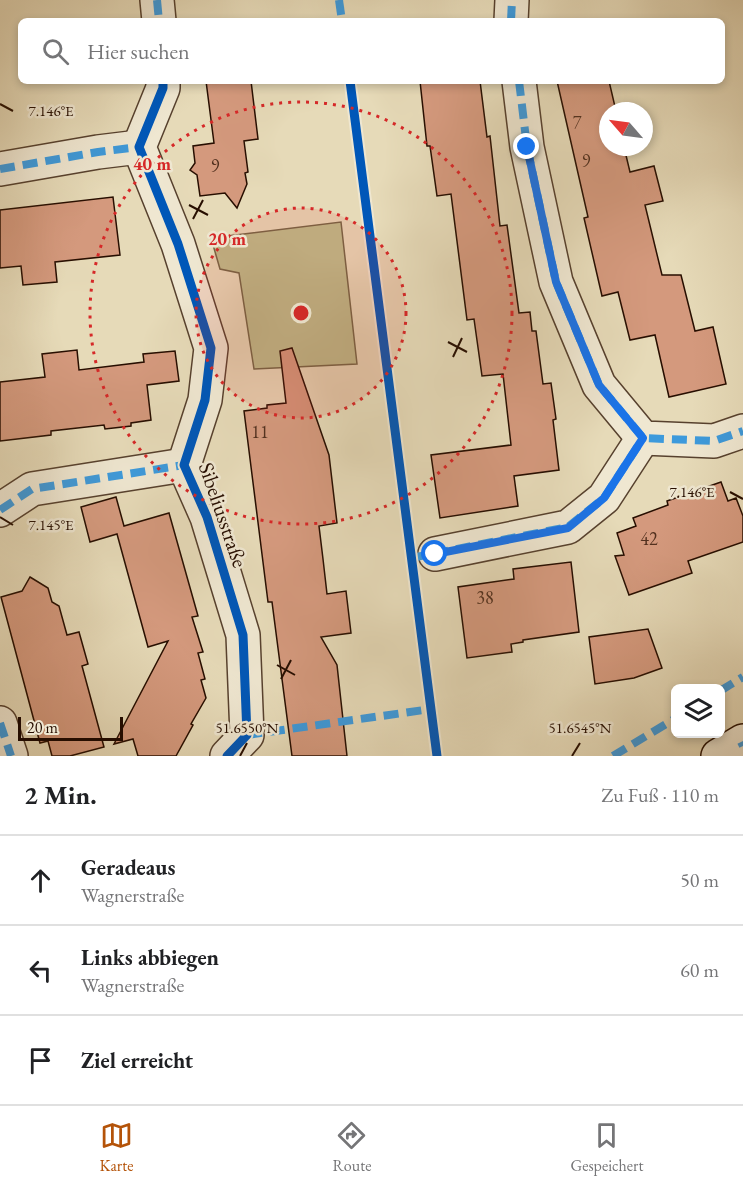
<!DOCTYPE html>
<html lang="de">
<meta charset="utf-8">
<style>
body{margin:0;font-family:"EB Garamond",serif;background:#f2f2f2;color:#202124}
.controls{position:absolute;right:18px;bottom:18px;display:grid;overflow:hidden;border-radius:9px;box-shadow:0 3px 9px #0003}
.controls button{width:54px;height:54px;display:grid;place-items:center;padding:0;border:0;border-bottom:2px solid #e0e0e0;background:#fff;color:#202124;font:30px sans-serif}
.compass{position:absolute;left:599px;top:102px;width:54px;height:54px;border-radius:50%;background:#fff;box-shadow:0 3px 9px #0003;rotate:298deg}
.scale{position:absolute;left:18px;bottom:15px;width:105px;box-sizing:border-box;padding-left:6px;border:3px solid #270e00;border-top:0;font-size:16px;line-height:21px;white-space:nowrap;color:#270e00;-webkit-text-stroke:4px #efe7d1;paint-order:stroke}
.stop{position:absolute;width:18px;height:18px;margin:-14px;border:4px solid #1a73e8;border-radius:50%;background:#fff}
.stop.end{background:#1a73e8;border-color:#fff;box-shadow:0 2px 6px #0008}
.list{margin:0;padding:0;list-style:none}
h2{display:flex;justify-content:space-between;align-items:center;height:78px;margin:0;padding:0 24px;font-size:26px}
h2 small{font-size:20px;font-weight:400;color:#757577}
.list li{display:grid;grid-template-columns:39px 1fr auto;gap:18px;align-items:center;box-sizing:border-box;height:90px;padding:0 24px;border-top:2px solid #e0e0e0}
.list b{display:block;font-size:22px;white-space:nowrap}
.list p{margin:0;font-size:20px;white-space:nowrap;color:#757577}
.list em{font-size:20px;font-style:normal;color:#757577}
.icon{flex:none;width:33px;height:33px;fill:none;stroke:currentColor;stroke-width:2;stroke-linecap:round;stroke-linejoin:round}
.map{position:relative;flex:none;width:743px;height:756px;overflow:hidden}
.search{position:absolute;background:#fff;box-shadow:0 3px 9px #0003;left:18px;right:18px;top:18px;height:66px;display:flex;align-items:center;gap:15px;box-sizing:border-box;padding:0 21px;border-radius:9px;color:#757577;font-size:22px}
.sheet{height:348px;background:#fff}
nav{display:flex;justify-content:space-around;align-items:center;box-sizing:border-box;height:84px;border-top:2px solid #e0e0e0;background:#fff;font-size:16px;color:#757577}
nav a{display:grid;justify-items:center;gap:3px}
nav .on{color:#b45309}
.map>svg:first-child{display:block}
</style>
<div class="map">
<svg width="743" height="756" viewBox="0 0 743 756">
<rect width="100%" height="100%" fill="#e6dab8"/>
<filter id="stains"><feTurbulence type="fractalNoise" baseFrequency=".00333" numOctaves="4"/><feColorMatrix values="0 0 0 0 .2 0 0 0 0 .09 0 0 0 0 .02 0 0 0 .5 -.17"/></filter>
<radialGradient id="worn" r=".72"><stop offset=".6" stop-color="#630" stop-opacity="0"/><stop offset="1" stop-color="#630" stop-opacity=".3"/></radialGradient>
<!-- green -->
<path fill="#bcbd8a" stroke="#726645" stroke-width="1.5" d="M341,222L357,364L254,369L239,273L220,269L211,238Z"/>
<!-- building -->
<g fill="#d4997d" stroke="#270e00" stroke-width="1.5">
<path d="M206,81H251L258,139L244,141L248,172L245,173L247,184L237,208L225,193L200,196L197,175L190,170L195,163L193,146L214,143Z"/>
<path d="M420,81H480L487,137L490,136L500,226L507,225L519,313L530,312L532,331H536L543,384L551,383L556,419L553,420L559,470L514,476L518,506L440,518L431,455L511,445L503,374L482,376L474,319L467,320L451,194L437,196L430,146H427Z"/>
<path d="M557,81H609L616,111H608V147H624L630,172L654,166L663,201L645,205L662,275H681L695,331L713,327L726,384L669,397L655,335L630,340L618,292L602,296L584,218L588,217Z"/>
<path d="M113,197L120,255L55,262L57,282L23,285L21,266L0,268V210Z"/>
<path d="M292,348L329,455L337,523L319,526L323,559L327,594L346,591L351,633L321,637L337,665L347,756H292L272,602H268L244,411L267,408V405L286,403L280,351Z"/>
<path d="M77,350L79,370L144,362L143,354L175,351L179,381L147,385L151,420L131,423V426L105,429L104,425L51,431V435L0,441V382L45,377L42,354Z"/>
<path d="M721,482L728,501L736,498L743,516V542L688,561L692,573L629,595L615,556L624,555L617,533L636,526L633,518L668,505L667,501Z"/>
<path d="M116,497L124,526L169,513L198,616L192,617L203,652L198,653L205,679L201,680L206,698L191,724L193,725L176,756H138L133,739L114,744L168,641L148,647L117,534L90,542L81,507Z"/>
<path d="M571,562L579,632L523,640V642L511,644L512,652L467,658L458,587L514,579L513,569Z"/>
<path d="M30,577L48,588L52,602L59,606L67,635L79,632L88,664L82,666L104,747L70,756H52L48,741L40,743L1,597L22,591Z"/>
<path d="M648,629L662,668L634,678L595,684L589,637Z"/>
</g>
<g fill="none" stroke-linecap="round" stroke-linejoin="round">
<defs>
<g id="street">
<path d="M157,0L159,21"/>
<path d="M511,21L512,0"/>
<path d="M163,81V88L139,147L178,244L211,348L205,400L184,465L207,517L243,635L247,735L227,756"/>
<path d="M519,81L527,147L556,282L599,385L643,438L714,441L743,431"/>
<path d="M0,169L98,152L139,147"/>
<path d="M0,510L32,489L184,465"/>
<path d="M435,554L568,527L604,498L643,438"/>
<path d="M0,723L11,756"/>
</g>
<path id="secondary" d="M718,756L743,741"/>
</defs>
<!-- street casing -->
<use href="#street" stroke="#57412e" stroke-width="36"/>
<!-- secondary casing -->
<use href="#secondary" stroke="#270e00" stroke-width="36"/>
<!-- street -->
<use href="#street" stroke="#efe7d1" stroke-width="33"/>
<!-- secondary -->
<use href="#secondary" stroke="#efe7d1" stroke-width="33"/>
<!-- quiet -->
<g stroke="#3d9adc" stroke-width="8" stroke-dasharray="15 8" stroke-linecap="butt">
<path d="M157,0L159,21"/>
<path d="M339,0L342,21"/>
<path d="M511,21L512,0"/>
<path d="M519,81L527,147L556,282L599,385L643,438L714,441L743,431"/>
<path d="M0,169L98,152L139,147"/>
<path d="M0,510L32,489L184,465"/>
<path d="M411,558L568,527L604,498L643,438"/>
<path d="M720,691L743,677"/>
<path d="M0,723L11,756"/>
<path d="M247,735L431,709"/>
<path d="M741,742L743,746"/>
<path d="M613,756L676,718"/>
</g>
<defs>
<g id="cycleway">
<path d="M163,81V88L139,147L178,244L211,348L205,400L184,465L207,517L243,635L247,735L227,756"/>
<path d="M350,81L437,756"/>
</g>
</defs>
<!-- cycleway casing -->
<use href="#cycleway" stroke="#efe7d1" stroke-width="13"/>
<!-- cycleway -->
<use href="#cycleway" stroke="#0057b8" stroke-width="9"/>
</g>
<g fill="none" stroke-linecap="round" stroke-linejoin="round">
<!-- route -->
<path stroke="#1a73e8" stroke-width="8" d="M435,554L568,528L604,498L643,438L599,385L556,282L527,147"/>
</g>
<!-- ticks -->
<path fill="none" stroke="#270e00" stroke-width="2" d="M0,104L13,111M189,205L208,215M193,219L203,200M448,342L467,352M453,357L462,338M730,492L743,499M0,517L13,525M277,665L295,675M281,679L291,660M240,756L247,743M572,756L580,743"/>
<!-- distance rings -->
<circle cx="301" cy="313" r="105" fill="#d62828" fill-opacity=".12"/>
<g fill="none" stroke="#d62828" stroke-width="3" stroke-dasharray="3 6">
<circle cx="301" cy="313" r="105"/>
<circle cx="301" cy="313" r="211"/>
</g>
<g text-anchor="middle" stroke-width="5" stroke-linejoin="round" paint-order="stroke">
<!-- number labels -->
<g font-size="18" fill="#52311f">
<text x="577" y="129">7</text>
<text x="586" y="167">9</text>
<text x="215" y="172">9</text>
<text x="260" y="438">11</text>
<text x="649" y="545">42</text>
<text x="485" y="604">38</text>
</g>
<!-- street labels -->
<g font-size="21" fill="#270e00" stroke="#efe7d1">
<text transform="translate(223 515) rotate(71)" y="7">Sibeliusstraße</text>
</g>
</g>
<g font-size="15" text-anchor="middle" fill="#270e00" stroke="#efe7d1" stroke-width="5" stroke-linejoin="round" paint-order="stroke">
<text x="51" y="116">7.146°E</text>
<text x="692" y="497">7.146°E</text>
<text x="51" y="530">7.145°E</text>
<text x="247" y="733">51.6550°N</text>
<text x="580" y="733">51.6545°N</text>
</g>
<circle cx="301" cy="313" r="9" fill="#d62828" stroke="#efe7d1" stroke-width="3"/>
<g font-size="18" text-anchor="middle" font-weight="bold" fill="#d62828" stroke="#efe7d1" stroke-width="5" stroke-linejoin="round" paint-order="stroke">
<text x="152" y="170">40 m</text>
<text x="227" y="245">20 m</text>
</g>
<rect width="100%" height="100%" filter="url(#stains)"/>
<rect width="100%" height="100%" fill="url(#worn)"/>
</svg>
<div class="controls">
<button><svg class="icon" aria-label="layers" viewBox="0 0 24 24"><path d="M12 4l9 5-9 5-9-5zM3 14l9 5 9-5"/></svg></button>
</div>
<svg class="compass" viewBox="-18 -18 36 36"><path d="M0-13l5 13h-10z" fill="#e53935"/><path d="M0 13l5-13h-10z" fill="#757577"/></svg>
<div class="scale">20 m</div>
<div class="stop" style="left:435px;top:554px"></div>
<div class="stop end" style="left:527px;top:147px"></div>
<div class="search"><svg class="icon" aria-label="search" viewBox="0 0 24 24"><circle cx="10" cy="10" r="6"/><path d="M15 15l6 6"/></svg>Hier suchen</div>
</div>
<section class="sheet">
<h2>2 Min.<small>Zu Fuß · 110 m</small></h2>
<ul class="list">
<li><svg class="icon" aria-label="ahead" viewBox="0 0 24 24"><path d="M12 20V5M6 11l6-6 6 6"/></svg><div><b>Geradeaus</b><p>Wagnerstraße</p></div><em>50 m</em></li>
<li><svg class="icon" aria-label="left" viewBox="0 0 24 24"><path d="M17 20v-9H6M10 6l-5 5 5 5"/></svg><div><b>Links abbiegen</b><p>Wagnerstraße</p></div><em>60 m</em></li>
<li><svg class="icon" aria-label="arrive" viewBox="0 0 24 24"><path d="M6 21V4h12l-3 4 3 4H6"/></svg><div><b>Ziel erreicht</b></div></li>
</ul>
</section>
<nav>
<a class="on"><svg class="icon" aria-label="map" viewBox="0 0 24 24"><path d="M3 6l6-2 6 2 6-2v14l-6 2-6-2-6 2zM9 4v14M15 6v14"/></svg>Karte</a>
<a><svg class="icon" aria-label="directions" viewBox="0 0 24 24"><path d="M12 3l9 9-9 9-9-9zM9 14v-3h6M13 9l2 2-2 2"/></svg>Route</a>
<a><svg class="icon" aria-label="saved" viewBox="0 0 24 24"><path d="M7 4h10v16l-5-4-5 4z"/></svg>Gespeichert</a>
</nav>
